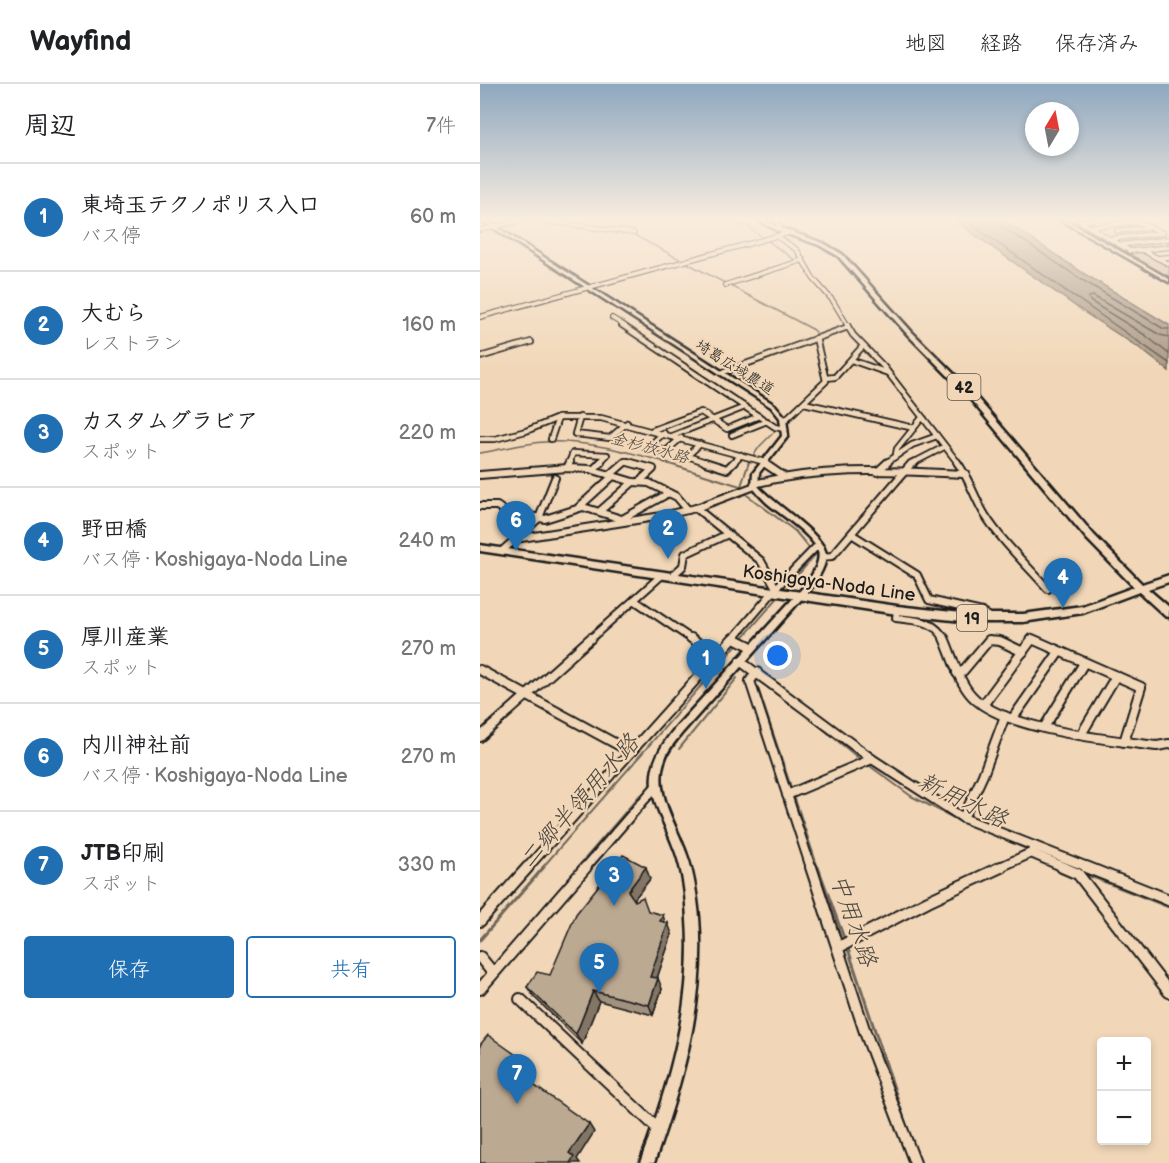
<!DOCTYPE html>
<html lang="ja">
<meta charset="utf-8">
<style>
body{margin:0;font-family:"Balsamiq Sans","Klee One",sans-serif;background:#f2f2f2;color:#202124}
.controls{position:absolute;right:18px;bottom:18px;display:grid;overflow:hidden;border-radius:6px;box-shadow:0 3px 9px #0003}
.controls button{width:54px;height:54px;display:grid;place-items:center;padding:0;border:0;border-bottom:2px solid #e0e0e0;background:#fff;color:#202124;font:30px sans-serif}
.compass{position:absolute;left:545px;top:18px;width:54px;height:54px;border-radius:50%;background:#fff;box-shadow:0 3px 9px #0003;rotate:10deg}
.you{position:absolute;left:298px;top:572px;width:21px;height:21px;margin:-15px;border:4px solid #fff;border-radius:50%;background:#1a73e8;box-shadow:0 0 0 9px #1a73e833}
.badge{display:grid;place-items:center;width:39px;height:39px;border-radius:50%;background:#1f6fb2;color:#fff;font-size:20px;font-weight:700}
.pin{position:absolute;translate:-50% -50px;filter:drop-shadow(0 2px 3px #0008)}
.pin::after{content:'';position:absolute;top:32px;width:21px;height:18px;background:inherit;clip-path:polygon(0 0,100% 0,50% 100%)}
.list{margin:0;padding:0;list-style:none}
h2{display:flex;justify-content:space-between;align-items:center;height:78px;margin:0;padding:0 24px;font-size:26px}
h2 small{font-size:20px;font-weight:400;color:#757577}
.list li{display:grid;grid-template-columns:39px 1fr auto;gap:18px;align-items:center;box-sizing:border-box;height:108px;padding:0 24px;border-top:2px solid #e0e0e0}
.list b{display:block;font-size:22px;white-space:nowrap}
.list p{margin:0;font-size:20px;white-space:nowrap;color:#757577}
.list em{font-size:20px;font-style:normal;color:#757577}
.actions{display:flex;gap:12px;padding:18px 24px}
.actions a{flex:1;padding:14px 0;border:2px solid #1f6fb2;border-radius:6px;text-align:center;font-size:21px;color:#1f6fb2}
.actions .main{background:#1f6fb2;color:#fff}
.map{position:relative;flex:none;width:689px;height:1079px;overflow:hidden}
header{display:flex;align-items:center;gap:36px;box-sizing:border-box;height:84px;padding:0 30px;background:#fff;border-bottom:2px solid #e0e0e0}
header strong{font-size:28px}
nav{display:flex;gap:33px;margin-inline-start:auto;font-size:21px}
main{display:flex}
aside{flex:1;background:#fff}
.map>svg:first-child{display:block}
</style>
<header>
<strong>Wayfind</strong>
<nav><a>地図</a><a>経路</a><a>保存済み</a></nav>
</header>
<main>
<aside>
<h2>周辺<small>7件</small></h2>
<ul class="list">
<li><span class="badge">1</span><div><b>東埼玉テクノポリス入口</b><p>バス停</p></div><em>60 m</em></li>
<li><span class="badge">2</span><div><b>大むら</b><p>レストラン</p></div><em>160 m</em></li>
<li><span class="badge">3</span><div><b>カスタムグラビア</b><p>スポット</p></div><em>220 m</em></li>
<li><span class="badge">4</span><div><b>野田橋</b><p>バス停 · Koshigaya-Noda Line</p></div><em>240 m</em></li>
<li><span class="badge">5</span><div><b>厚川産業</b><p>スポット</p></div><em>270 m</em></li>
<li><span class="badge">6</span><div><b>内川神社前</b><p>バス停 · Koshigaya-Noda Line</p></div><em>270 m</em></li>
<li><span class="badge">7</span><div><b>JTB印刷</b><p>スポット</p></div><em>330 m</em></li>
</ul>
<div class="actions"><a class="main">保存</a><a>共有</a></div>
</aside>
<div class="map">
<svg width="689" height="1079" viewBox="0 0 689 1079">
<rect width="100%" height="100%" fill="#f1d7b8"/>
<filter id="ink" filterUnits="userSpaceOnUse"><feTurbulence type="fractalNoise" baseFrequency=".0167" numOctaves="2"/><feDisplacementMap in="SourceGraphic" scale="12" xChannelSelector="R" yChannelSelector="G"/><feConvolveMatrix kernelMatrix="1 2 1 2 8 2 1 2 1" color-interpolation-filters="sRGB"/></filter>
<g filter="url(#ink)">
<!-- green -->
<path fill="#d2bba1" stroke="#776c5e" stroke-width="1.5" d="M618,150L651,168L662,167L689,182V195L611,151Z"/>
<!-- water -->
<path fill="#a89783" stroke="#70665a" stroke-width="1.5" d="M474,136H523L603,189L689,241V287L658,263L605,229Z"/>
<g fill="none" stroke-linecap="round" stroke-linejoin="round">
<!-- shore -->
<g stroke="#544d45" stroke-width="1.5">
<path d="M485,136L689,279"/>
<path d="M521,136L523,143L599,194L684,245H689"/>
<path d="M689,253L680,251L613,212L609,213L610,217L665,251L689,270"/>
</g>
<!-- stream-far2 -->
<g stroke="#70665a" stroke-width="1.5">
<path d="M49,136L58,137"/>
<path d="M251,136L267,142L316,177"/>
<path d="M152,150L334,246L338,251L349,297L306,341"/>
<path d="M0,369C21,366 43,359 65,358C106,356 149,368 189,379"/>
<path d="M268,379L280,362L298,344"/>
</g>
<!-- stream-far1 -->
<g stroke="#70665a" stroke-width="2">
<path d="M183,378L260,402"/>
<path d="M269,378L261,402L267,411L315,447L335,471L305,506"/>
<path d="M285,601L319,626"/>
<path d="M278,604L338,784"/>
<path d="M331,635L382,677"/>
<path d="M199,665L257,594"/>
<path d="M387,680L431,712L478,736L551,767"/>
<path d="M62,784L301,510"/>
<path d="M97,784L160,711"/>
</g>
<!-- stream -->
<g stroke="#70665a" stroke-width="3">
<path d="M338,783L365,857"/>
<path d="M603,789L689,823"/>
<path d="M51,839L99,783"/>
<path d="M0,856L64,783"/>
<path d="M367,862L431,1056"/>
</g>
<defs>
<g id="minor-far4">
<path d="M57,136L154,149"/>
<path d="M295,136L300,142"/>
<path d="M598,136L650,167L662,166L689,180"/>
<path d="M600,137L612,136"/>
<path d="M656,137L681,148"/>
<path d="M609,143L658,138"/>
<path d="M0,146L45,136"/>
<path d="M637,147L667,144"/>
<path d="M296,152L317,166L333,194L353,217L368,242"/>
<path d="M629,155L683,149"/>
<path d="M640,161L689,155"/>
<path d="M662,166L689,163"/>
<path d="M677,174L689,173"/>
<path d="M245,201L323,176"/>
<path d="M0,233L308,149"/>
<path d="M132,234L145,242"/>
</g>
<g id="minor-far3">
<path d="M142,241L295,343L305,345"/>
<path d="M367,241L373,251L403,282L478,379"/>
<path d="M0,273L51,258"/>
<path d="M371,276L408,289"/>
<path d="M241,289L368,243"/>
<path d="M346,294L355,293L383,262"/>
<path d="M324,319L434,344"/>
<path d="M100,333L95,350L130,354L147,339"/>
<path d="M304,337L346,297L336,254"/>
<path d="M173,346L221,328L247,345L279,332"/>
<path d="M184,349L169,362L186,367L201,354"/>
<path d="M252,351L287,337"/>
<path d="M192,352L265,323"/>
<path d="M0,355H15L46,347L78,334H121L285,378"/>
<path d="M71,355L78,334"/>
<path d="M220,360L207,372L229,379"/>
<path d="M416,370L417,365L441,335H444"/>
<path d="M89,379L93,369L127,371L119,379"/>
<path d="M143,379L146,377L153,379"/>
<path d="M253,379L261,371"/>
<path d="M406,379L432,361L457,352"/>
<path d="M433,379L464,363"/>
</g>
<g id="minor-far2">
<path d="M148,378L173,385L159,398"/>
<path d="M225,378L247,385L254,378"/>
<path d="M477,378C489,394 494,413 505,431C522,458 547,481 568,505"/>
<path d="M284,379L303,392"/>
<path d="M87,384L90,378"/>
<path d="M113,386L121,378"/>
<path d="M397,388L408,378"/>
<path d="M0,391L88,384L110,385L153,398L169,399L197,413L208,426"/>
<path d="M130,391L145,378"/>
<path d="M274,400C344,382 414,387 486,390"/>
<path d="M0,422H17L24,427L65,435L103,423L148,437"/>
<path d="M99,423L133,392"/>
<path d="M216,424L281,477L296,504"/>
<path d="M120,427L153,398"/>
<path d="M144,434L189,409"/>
<path d="M373,451L437,491L449,516L502,528L513,535"/>
<path d="M35,455L182,432L216,424L275,402"/>
<path d="M22,467L59,434L75,394"/>
<path d="M342,473L352,472L431,380L435,378"/>
<path d="M192,492L203,482L205,470L248,450"/>
<path d="M154,516L213,556"/>
<path d="M417,526L416,534C437,537 454,535 465,556"/>
<path d="M253,554L257,556"/>
<path d="M109,556L182,491"/>
<path d="M252,556L299,501L335,464H341"/>
<path d="M551,556H554"/>
</g>
<g id="minor-far1">
<path d="M211,554L237,572"/>
<path d="M254,554L272,563"/>
<path d="M464,554C473,574 478,597 492,612C523,646 632,656 677,662L689,660"/>
<path d="M260,577L392,675L483,734L610,784"/>
<path d="M0,586L151,668"/>
<path d="M277,588L270,597L331,784"/>
<path d="M477,589L483,587L509,556L520,557L543,568"/>
<path d="M503,621L552,555L661,603L644,658"/>
<path d="M533,634L579,568"/>
<path d="M565,642L604,579"/>
<path d="M602,649L636,592"/>
<path d="M0,653L111,554"/>
<path d="M307,711L392,675"/>
<path d="M483,734L503,691L525,632"/>
<path d="M551,769L586,784"/>
<path d="M47,784L253,554"/>
<path d="M105,784L177,701"/>
<path d="M518,784L551,769L556,763"/>
</g>
<g id="minor">
<path d="M331,783L385,948L435,1079"/>
<path d="M582,783L598,790L689,908"/>
<path d="M606,783L689,816"/>
<path d="M0,837L48,783"/>
<path d="M359,863L448,817L521,783"/>
<path d="M0,873L13,889"/>
<path d="M0,905L106,783"/>
<path d="M40,915L178,1045"/>
</g>
<g id="tertiary">
<path d="M1,136H6L295,321L306,334L308,352L279,389L278,402C292,419 345,451 346,471C346,481 339,492 334,501L202,649C196,657 188,665 185,675C172,707 197,741 207,771C214,790 217,813 219,833C226,918 202,1000 174,1079H160C189,1001 213,920 207,836C206,813 203,789 196,769C176,715 153,695 196,643L328,498C333,489 341,477 338,467C334,452 300,430 287,419C282,414 276,408 272,402L273,389L302,352L300,334L291,323Z"/>
<path d="M581,136H586L689,195V198Z"/>
</g>
<path id="primary" d="M278,136H284L301,144L343,159L362,170L432,248L491,307L614,451L662,500L689,491V498L668,505L689,523V533L685,532L659,508L603,529L543,538H491L417,530L0,467V461L417,522L491,530H543L602,522L654,503L607,455L486,310L428,251L358,172L339,161L298,147Z"/>
</defs>
<!-- minor-far4 casing -->
<use href="#minor-far4" stroke="#1c1c1c" stroke-width="6"/>
<!-- minor-far3 casing -->
<use href="#minor-far3" stroke="#1c1c1c" stroke-width="8"/>
<!-- minor-far2 casing -->
<use href="#minor-far2" stroke="#1c1c1c" stroke-width="10"/>
<!-- minor-far1 casing -->
<use href="#minor-far1" stroke="#1c1c1c" stroke-width="12"/>
<!-- minor casing -->
<use href="#minor" stroke="#1c1c1c" stroke-width="14"/>
<!-- tertiary casing -->
<use href="#tertiary" stroke="#1c1c1c" stroke-width="5"/>
<!-- primary casing -->
<use href="#primary" stroke="#1c1c1c" stroke-width="5"/>
<!-- minor-far4 -->
<use href="#minor-far4" stroke="#f1d7b8" stroke-width="4"/>
<!-- minor-far3 -->
<use href="#minor-far3" stroke="#f1d7b8" stroke-width="4.5"/>
<!-- minor-far2 -->
<use href="#minor-far2" stroke="#f1d7b8" stroke-width="6"/>
<!-- minor-far1 -->
<use href="#minor-far1" stroke="#f1d7b8" stroke-width="8"/>
<!-- minor -->
<use href="#minor" stroke="#f1d7b8" stroke-width="10"/>
<!-- tertiary -->
<use href="#tertiary" fill="#f1d7b8" fill-rule="evenodd"/>
<!-- primary -->
<use href="#primary" fill="#f1d7b8" fill-rule="evenodd"/>
</g>
<!-- wall -->
<path fill="#a2917e" stroke="#1c1c1c" stroke-width="1.5" d="M170,795L154,815L168,827L185,838L192,850L177,894L182,905L173,931L119,917L102,960L54,913L47,903L70,891Z"/>
<!-- shaded-wall -->
<g fill="#847666" stroke="#1c1c1c" stroke-width="1.5">
<path d="M166,783L170,795L152,818L148,807Z"/>
<path d="M183,831L186,842L180,837Z"/>
<path d="M188,839L192,850L174,903L170,893Z"/>
<path d="M178,894L182,905L173,931L169,921Z"/>
<path d="M113,907L119,917L102,960L96,950Z"/>
<path d="M36,971L44,981L35,992L28,983Z"/>
<path d="M109,1040L114,1048L97,1075L100,1079H90L89,1069Z"/>
</g>
<!-- building -->
<g fill="#bca992" stroke="#1c1c1c" stroke-width="1.5">
<path d="M143,771L166,783L148,807L155,817L163,813L168,827L183,831L180,837L188,839L170,893L178,894L169,921L113,907L96,950L47,903L57,888L70,891L96,830Z"/>
<path d="M8,951L36,971L28,983L109,1040L89,1069L94,1073L90,1079H0V961Z"/>
</g>
</g>
<!-- sky -->
<linearGradient id="sky" x2="0" y2="1"><stop stop-color="#8ea8c0"/><stop offset="0.47" stop-color="#f9eddf"/><stop offset="1" stop-color="#f9eddf" stop-opacity="0"/></linearGradient>
<rect width="689" height="287" fill="url(#sky)"/>
<g text-anchor="middle" stroke-width="4.5" stroke-linejoin="round" paint-order="stroke">
<!-- far-street labels -->
<g font-size="15" fill="#1c1c1c" stroke="#f1d7b8">
<text transform="translate(255 283) rotate(32)" y="5">埼葛広域農道</text>
</g>
<!-- shield labels -->
<g fill="#f1d7b8" stroke="#5c544b" stroke-width="1.5">
<rect x="467.5" y="290" width="33" height="26" rx="4.5"/>
<rect x="477" y="521" width="30" height="26" rx="4.5"/>
</g>
<g font-size="16" font-weight="bold" fill="#1c1c1c">
<text x="484" y="309">42</text>
<text x="492" y="540">19</text>
</g>
<!-- far-water labels -->
<g font-size="16" font-style="italic" fill="#4d4740" stroke="#f1d7b8">
<text transform="translate(170 363) rotate(15)" y="6">金杉放水路</text>
</g>
<!-- street labels -->
<g font-size="18" fill="#1c1c1c" stroke="#f1d7b8">
<text transform="translate(349 499) rotate(8)" y="6">Koshigaya-Noda Line</text>
</g>
<!-- near-water labels -->
<g font-size="24" font-style="italic" fill="#4d4740" stroke="#f1d7b8">
<text transform="translate(483 716) rotate(26)" y="8">新用水路</text>
<text transform="translate(99 717) rotate(-49)" y="8">二郷半領用水路</text>
<text transform="translate(374 836) rotate(71)" y="8">中用水路</text>
</g>
</g>
</svg>
<div class="controls">
<button>+</button>
<button>−</button>
</div>
<svg class="compass" viewBox="-18 -18 36 36"><path d="M0-13l5 13h-10z" fill="#e53935"/><path d="M0 13l5-13h-10z" fill="#757577"/></svg>
<div class="you"></div>
<div class="pin badge" style="left:226px;top:605px">1</div>
<div class="pin badge" style="left:188px;top:475px">2</div>
<div class="pin badge" style="left:134px;top:822px">3</div>
<div class="pin badge" style="left:583px;top:524px">4</div>
<div class="pin badge" style="left:119px;top:909px">5</div>
<div class="pin badge" style="left:36px;top:467px">6</div>
<div class="pin badge" style="left:37px;top:1020px">7</div>
</div>
</main>
